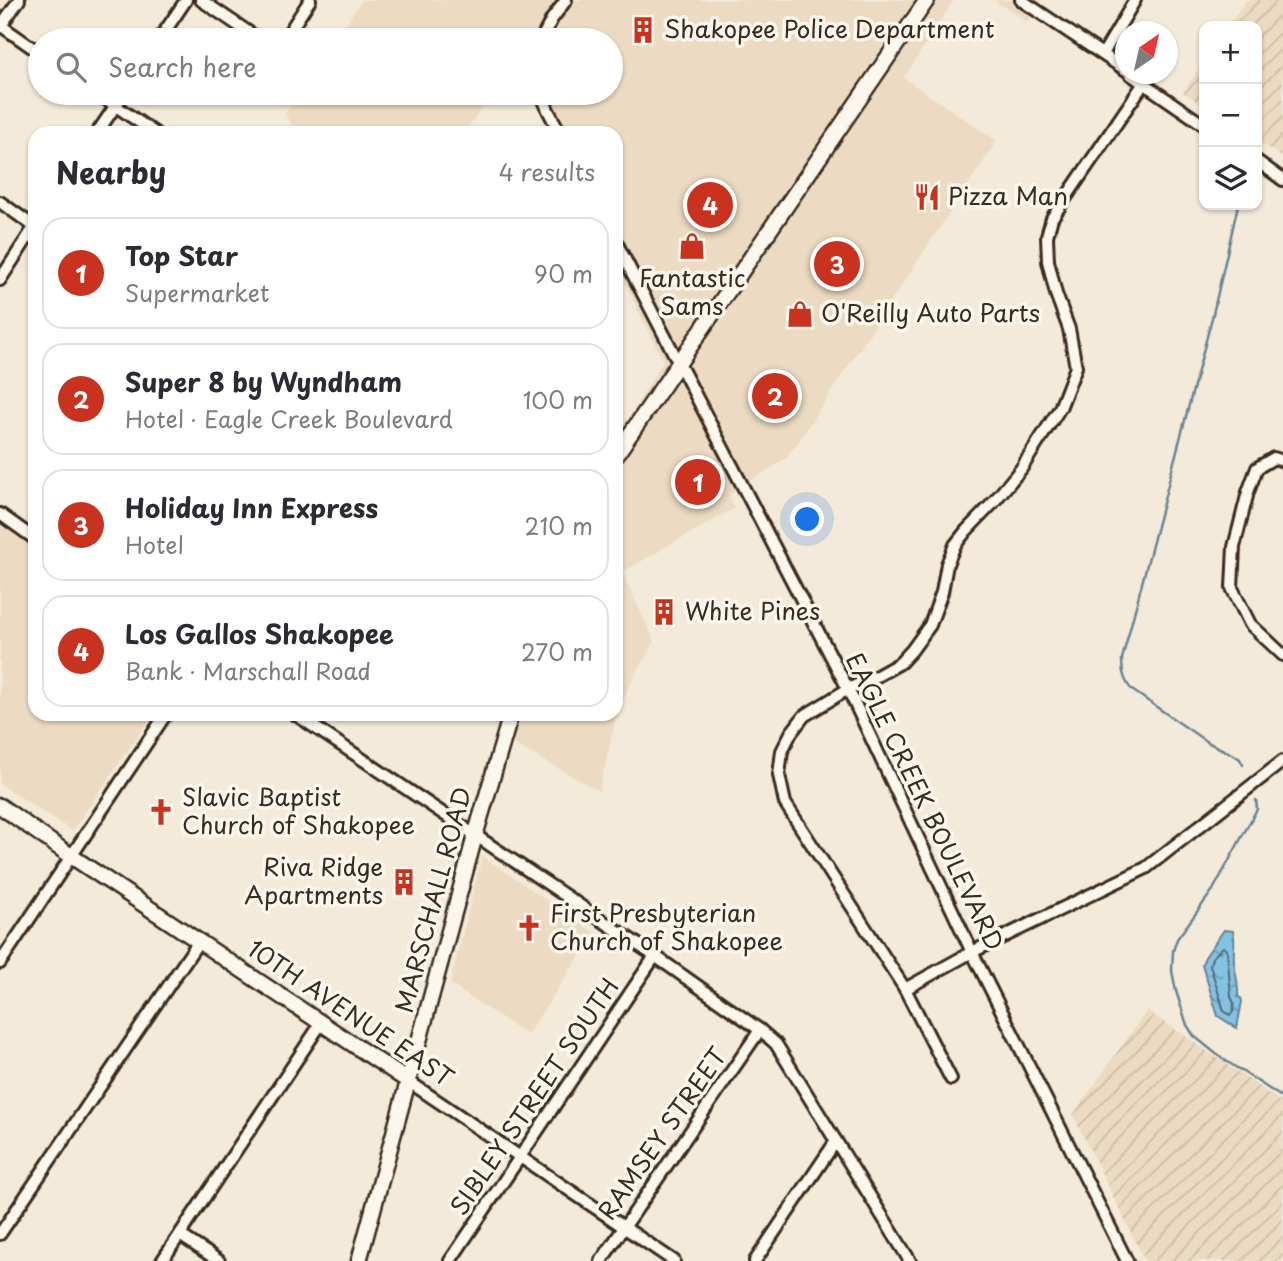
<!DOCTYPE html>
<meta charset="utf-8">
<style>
body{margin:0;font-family:"Playpen Sans",sans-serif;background:#f7f7f7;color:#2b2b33}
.controls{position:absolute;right:21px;top:21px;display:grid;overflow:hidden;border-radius:14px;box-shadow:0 2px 5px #0004}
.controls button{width:63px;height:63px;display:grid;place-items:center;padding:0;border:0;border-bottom:2px solid #e1e1e2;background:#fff;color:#2b2b33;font:35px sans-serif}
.compass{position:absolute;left:1115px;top:21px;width:63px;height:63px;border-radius:50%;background:#fff;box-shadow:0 2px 5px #0004;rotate:34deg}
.you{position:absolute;left:808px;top:520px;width:24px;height:24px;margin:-18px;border:5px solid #fff;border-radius:50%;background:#1a73e8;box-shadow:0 0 0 10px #1a73e833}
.badge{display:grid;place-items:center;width:46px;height:46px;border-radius:50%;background:#c8321e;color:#fff;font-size:23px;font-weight:700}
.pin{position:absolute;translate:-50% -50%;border:4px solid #fff;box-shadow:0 2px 7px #0006}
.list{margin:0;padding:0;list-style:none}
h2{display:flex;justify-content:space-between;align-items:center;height:91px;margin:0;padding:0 28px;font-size:30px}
h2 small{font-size:23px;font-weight:400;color:#7c7c81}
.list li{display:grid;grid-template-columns:46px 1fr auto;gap:21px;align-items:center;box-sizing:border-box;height:112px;margin:0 14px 14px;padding:0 14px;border:2px solid #e1e1e2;border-radius:21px}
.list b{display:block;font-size:26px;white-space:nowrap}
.list p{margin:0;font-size:23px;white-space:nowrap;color:#7c7c81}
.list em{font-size:23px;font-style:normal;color:#7c7c81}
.icon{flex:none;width:38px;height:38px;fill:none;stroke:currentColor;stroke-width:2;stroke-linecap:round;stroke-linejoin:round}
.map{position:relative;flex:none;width:1283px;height:1261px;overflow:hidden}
.search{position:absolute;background:#fff;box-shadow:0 2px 5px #0004;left:28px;top:28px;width:595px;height:77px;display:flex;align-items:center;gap:18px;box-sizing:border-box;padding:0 24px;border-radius:38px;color:#7c7c81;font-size:26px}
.panel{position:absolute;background:#fff;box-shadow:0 2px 5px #0004;left:28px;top:126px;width:595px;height:595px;border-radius:21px}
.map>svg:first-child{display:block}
</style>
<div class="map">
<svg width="1283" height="1261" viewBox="0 0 1283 1261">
<defs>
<pattern id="industrial-furrows" width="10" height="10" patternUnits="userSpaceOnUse" patternTransform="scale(1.75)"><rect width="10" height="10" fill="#ecdbc2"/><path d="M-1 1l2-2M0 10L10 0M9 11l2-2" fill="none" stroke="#cbbca6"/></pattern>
<pattern id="water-ripples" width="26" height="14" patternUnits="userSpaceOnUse" patternTransform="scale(1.75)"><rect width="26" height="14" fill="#82c2e3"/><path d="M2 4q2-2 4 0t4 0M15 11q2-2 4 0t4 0" fill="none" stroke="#6c9eb7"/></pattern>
</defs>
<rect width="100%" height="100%" fill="#f4ead9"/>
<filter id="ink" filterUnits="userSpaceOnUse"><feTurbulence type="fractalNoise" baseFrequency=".0143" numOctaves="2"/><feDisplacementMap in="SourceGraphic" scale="14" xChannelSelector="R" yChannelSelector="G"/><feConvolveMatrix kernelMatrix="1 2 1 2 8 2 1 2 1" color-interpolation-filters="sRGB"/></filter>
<g filter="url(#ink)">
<!-- built -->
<g fill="#ecdbc2">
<path d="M362,0H954L904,78L997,141L798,442L785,459L729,495L735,508L622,572L655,642L631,681L615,722L599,791L514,744L492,721L494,714H616V439L663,361L616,265V133H552L536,101L534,93H611V40H335Z"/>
<path d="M994,0H1042L1027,22Z"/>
<path d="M299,93H492L464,133H296L285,114Z"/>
<path d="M0,524L35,548V714H153L72,831L0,784Z"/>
<path d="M482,856L595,933L527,1035L450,984Z"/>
</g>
<!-- industrial -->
<g fill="url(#industrial-furrows)">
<path d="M1246,0H1283V158L1257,140V26H1228Z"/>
<path d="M1204,61V106L1183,92Z"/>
<path d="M1147,1010L1283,1103V1261H1145L1073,1115Z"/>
</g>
<!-- water -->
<path fill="url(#water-ripples)" stroke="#668594" stroke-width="2" d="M1224,930L1233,931C1236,941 1233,951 1234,961C1235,973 1239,985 1238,997L1241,998L1242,1001L1237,1028L1218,1016L1202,964L1205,957Z"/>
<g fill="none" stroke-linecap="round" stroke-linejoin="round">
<!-- shore -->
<path stroke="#57676d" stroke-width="2" d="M1223,947L1227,950L1231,997L1234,1003L1233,1012L1230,1015L1224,1011L1210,965L1212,958Z"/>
<!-- stream -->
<g stroke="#668594" stroke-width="2.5">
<path d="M1238,205L1213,314L1122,659C1122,672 1124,681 1132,690L1207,742L1234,755L1240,759L1243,765"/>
<path d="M1256,800L1257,809L1213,890L1177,939L1173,951L1172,971L1176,991L1187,1025L1194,1036L1220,1057L1283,1098"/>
</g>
<defs>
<g id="minor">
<path d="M201,0L260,40"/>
<path d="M1021,0L1126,70"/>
<path d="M0,25L40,53"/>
<path d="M0,27L19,0"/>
<path d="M159,40L186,0"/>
<path d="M284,40L310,0"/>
<path d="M541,40L552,19L566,0"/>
<path d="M1103,54L1135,0"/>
<path d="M1130,74L1204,125"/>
<path d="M97,93L155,133"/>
<path d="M541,93L548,110L560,133"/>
<path d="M97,133L124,93"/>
<path d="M1257,161L1283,180"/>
<path d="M0,202L35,227"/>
<path d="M616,242L848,689L972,952L1127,1261"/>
<path d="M0,280L35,226"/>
<path d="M1283,461L1274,458L1257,468L1248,492L1234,547L1232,588L1250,624L1283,655"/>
<path d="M0,514L35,539"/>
<path d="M295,714L655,956L760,1030L776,1044L910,1261"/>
<path d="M0,963L166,714"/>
<path d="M905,989L972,952L1146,868L1283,761"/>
<path d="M951,1079L905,989L785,803L779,775L782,751L791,733L804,716L848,689L877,676L900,663L912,650L930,625L942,592L947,564L955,545L966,531L992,504L1021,469L1060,408L1076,367L1069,329L1056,294L1048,261L1047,236L1052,218L1144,83"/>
<path d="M408,1081L674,1261"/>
<path d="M0,1234L199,941"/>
<path d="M180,1235L219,1261"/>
<path d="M162,1261L322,1022"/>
<path d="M450,1261L655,956"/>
<path d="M601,1261L760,1030"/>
<path d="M755,1261L836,1141"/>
</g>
<g id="major">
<path d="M616,455L927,0"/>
<path d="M0,806L71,856L408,1081"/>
<path d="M359,1261L475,836L511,714"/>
</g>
</defs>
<!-- minor casing -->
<use href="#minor" stroke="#3b2a1e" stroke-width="16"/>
<!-- major casing -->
<use href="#major" stroke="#3b2a1e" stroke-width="19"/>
<!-- minor -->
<use href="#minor" stroke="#fbf7ec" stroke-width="10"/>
<!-- major -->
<use href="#major" stroke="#fbf7ec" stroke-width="14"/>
</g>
</g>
<!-- icons -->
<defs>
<symbol id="building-bare" viewBox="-9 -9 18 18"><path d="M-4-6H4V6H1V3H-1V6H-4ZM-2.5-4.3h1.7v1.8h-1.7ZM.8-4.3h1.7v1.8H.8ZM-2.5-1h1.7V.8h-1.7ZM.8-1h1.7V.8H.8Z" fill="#c8321e" stroke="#fbf7ec" stroke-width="2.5" paint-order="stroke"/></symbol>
<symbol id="restaurant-bare" viewBox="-9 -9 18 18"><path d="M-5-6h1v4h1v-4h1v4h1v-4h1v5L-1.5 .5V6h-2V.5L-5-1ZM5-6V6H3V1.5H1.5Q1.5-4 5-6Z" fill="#c8321e" stroke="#fbf7ec" stroke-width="2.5" paint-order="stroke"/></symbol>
<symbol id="shop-bare" viewBox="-9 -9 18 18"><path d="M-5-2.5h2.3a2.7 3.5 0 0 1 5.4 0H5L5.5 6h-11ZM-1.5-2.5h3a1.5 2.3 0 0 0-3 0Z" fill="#c8321e" stroke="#fbf7ec" stroke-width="2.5" paint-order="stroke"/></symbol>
<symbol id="church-bare" viewBox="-9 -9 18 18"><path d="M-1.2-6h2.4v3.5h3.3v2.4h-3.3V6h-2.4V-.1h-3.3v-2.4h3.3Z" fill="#c8321e" stroke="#fbf7ec" stroke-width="2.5" paint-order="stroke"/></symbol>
</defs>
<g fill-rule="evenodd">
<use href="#building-bare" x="624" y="11" width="38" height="38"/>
<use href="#restaurant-bare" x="908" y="178" width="38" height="38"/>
<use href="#shop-bare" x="673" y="227" width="38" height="38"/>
<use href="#shop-bare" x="781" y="295" width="38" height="38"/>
<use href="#building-bare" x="645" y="593" width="38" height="38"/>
<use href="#church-bare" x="142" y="793" width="38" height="38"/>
<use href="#building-bare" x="385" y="863" width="38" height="38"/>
<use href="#church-bare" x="510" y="909" width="38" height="38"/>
</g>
<g text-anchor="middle" stroke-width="7" stroke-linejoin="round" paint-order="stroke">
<!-- poi labels -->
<g font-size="24" fill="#3b2a1e" stroke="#fbf7ec" text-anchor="start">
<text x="664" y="38">Shakopee Police Department</text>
<text x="948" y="205">Pizza Man</text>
<text x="692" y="287" text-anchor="middle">Fantastic<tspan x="692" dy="28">Sams</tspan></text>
<text x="821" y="322">O'Reilly Auto Parts</text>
<text x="685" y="620">White Pines</text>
<text x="182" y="806">Slavic Baptist<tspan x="182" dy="28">Church of Shakopee</tspan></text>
<text x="383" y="876" text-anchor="end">Riva Ridge<tspan x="383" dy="28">Apartments</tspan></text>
<text x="550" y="922">First Presbyterian<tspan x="550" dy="28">Church of Shakopee</tspan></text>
</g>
<!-- street labels -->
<g font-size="24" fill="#3b2a1e" stroke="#fbf7ec">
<text transform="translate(924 802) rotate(64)" y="8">EAGLE CREEK BOULEVARD</text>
<text transform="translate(434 900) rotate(-75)" y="8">MARSCHALL ROAD</text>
<text transform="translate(350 1014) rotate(34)" y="8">10TH AVENUE EAST</text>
<text transform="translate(535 1097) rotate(-56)" y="8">SIBLEY STREET SOUTH</text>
<text transform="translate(663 1134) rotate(-55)" y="8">RAMSEY STREET</text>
</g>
</g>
</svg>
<div class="controls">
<button>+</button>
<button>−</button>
<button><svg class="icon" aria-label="layers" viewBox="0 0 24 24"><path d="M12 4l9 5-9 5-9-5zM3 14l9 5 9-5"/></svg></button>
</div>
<svg class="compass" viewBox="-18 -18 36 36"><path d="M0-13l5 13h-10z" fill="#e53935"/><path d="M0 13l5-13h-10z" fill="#7c7c81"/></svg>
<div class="you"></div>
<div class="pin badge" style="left:698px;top:482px">1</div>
<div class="pin badge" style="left:775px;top:396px">2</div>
<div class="pin badge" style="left:837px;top:264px">3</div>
<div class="pin badge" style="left:710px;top:205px">4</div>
<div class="search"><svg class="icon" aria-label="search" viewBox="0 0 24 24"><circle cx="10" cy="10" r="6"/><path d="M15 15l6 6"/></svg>Search here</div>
<section class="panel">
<h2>Nearby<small>4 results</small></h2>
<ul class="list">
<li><span class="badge">1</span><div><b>Top Star</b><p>Supermarket</p></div><em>90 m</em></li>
<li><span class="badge">2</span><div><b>Super 8 by Wyndham</b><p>Hotel · Eagle Creek Boulevard</p></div><em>100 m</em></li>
<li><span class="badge">3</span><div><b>Holiday Inn Express</b><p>Hotel</p></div><em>210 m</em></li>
<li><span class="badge">4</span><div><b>Los Gallos Shakopee</b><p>Bank · Marschall Road</p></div><em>270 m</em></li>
</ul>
</section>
</div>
